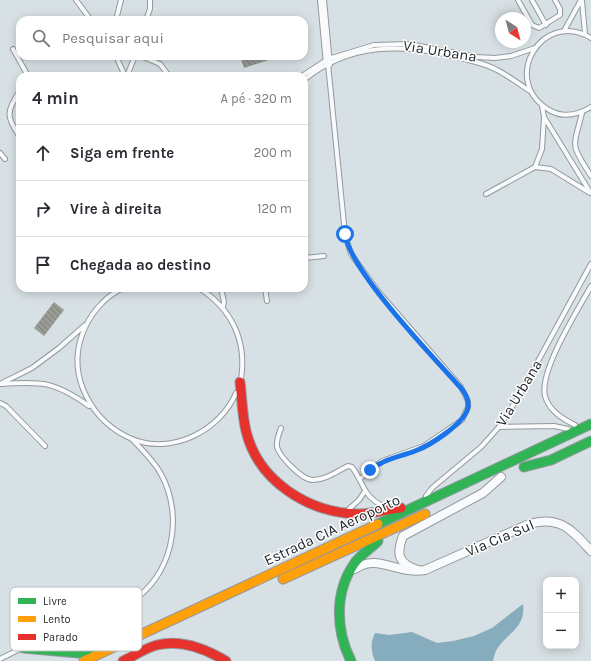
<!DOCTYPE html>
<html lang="pt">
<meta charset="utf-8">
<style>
body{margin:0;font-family:Karla,sans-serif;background:#f2f2f3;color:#2b2b33}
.controls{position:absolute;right:12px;bottom:12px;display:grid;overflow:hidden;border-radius:8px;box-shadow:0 2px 10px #0003}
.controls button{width:36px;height:36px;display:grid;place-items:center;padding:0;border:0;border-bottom:1px solid #e1e1e2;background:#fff;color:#2b2b33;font:20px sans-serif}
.compass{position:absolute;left:495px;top:12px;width:36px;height:36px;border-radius:50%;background:#fff;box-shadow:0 2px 10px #0003;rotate:144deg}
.stop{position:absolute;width:12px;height:12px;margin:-9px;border:3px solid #1a73e8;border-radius:50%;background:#fff}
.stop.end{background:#1a73e8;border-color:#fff;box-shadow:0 1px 4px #0008}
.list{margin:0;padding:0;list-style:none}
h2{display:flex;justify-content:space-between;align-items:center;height:52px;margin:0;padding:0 16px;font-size:17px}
h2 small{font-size:13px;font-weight:400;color:#7c7c81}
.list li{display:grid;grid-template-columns:26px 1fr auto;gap:12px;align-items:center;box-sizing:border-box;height:56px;padding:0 16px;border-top:1px solid #e1e1e2}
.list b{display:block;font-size:15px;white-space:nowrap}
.list em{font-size:13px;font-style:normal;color:#7c7c81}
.icon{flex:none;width:22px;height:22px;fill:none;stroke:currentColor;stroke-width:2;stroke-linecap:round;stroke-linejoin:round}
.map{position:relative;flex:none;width:591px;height:661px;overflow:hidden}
.search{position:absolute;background:#fff;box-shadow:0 2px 10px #0003;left:16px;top:16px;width:292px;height:44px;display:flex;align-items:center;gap:10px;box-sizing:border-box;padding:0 14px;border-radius:12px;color:#7c7c81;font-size:15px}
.panel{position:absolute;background:#fff;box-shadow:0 2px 10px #0003;left:16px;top:72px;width:292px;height:220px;border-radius:12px}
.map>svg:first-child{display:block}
</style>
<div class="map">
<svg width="591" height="661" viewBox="0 0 591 661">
<defs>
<pattern id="building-back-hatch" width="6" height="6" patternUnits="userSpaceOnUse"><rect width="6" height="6" fill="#989c95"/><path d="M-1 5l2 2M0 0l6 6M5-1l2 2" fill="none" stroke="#7b7f79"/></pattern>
</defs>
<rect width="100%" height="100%" fill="#d7e0e4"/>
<!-- water -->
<path fill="#85adbe" d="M523,604C526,628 508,632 497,649C495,652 494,657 493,661H375C371,651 370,643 375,633L389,635L412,632L437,643L453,641L474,636L492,628Z"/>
<!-- building -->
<g fill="url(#building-back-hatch)">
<path d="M240,56H278V57L244,68Z"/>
<path d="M54,302L64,310L44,336L34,328Z"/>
</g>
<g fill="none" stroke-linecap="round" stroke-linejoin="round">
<defs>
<g id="lane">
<path d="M76,0L91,20"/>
<path d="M518,0L532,25L539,28L560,15V9L555,0"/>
<path d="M532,0L546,25"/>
<path d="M582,1L585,34"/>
<path d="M116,20L121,0"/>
<path d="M146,20L150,9V0"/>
<path d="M564,31L581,0"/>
<path d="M591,38C542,8 498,82 551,111C564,118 579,114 591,107"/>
<path d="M13,49L28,76"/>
<path d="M116,56L125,76"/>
<path d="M141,56L160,64L169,76"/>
<path d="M328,64L345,234L351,254L377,290L461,387L468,401V407L462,420L424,446L382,461L361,478"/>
<path d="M127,76L135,56"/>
<path d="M302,76L328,59L374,45L409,44L477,57L495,58L511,56L535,48"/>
<path d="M304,80C349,43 403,43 457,57C470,61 485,63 497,70C509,76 519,84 530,91"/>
<path d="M20,91C6,111 6,117 20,137"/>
<path d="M542,106L544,117L590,192"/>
<path d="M582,113C573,149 570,143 591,176"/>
<path d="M0,153L5,159"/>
<path d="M535,167L542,149L544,117"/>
<path d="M486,194L535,167L551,169L590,193"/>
<path d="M304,258L324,256"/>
<path d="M123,288C104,297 89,315 82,335C67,377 92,422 132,439C172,455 220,431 236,393"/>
<path d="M199,288C232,309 247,341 241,379"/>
<path d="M221,288L224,302L223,307"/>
<path d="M265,288L267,301"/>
<path d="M0,384L32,368L59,348L85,325"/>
<path d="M2,384C43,381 55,382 89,406"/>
<path d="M0,403L6,406L45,446"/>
<path d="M575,425C563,419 549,411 545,396C539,370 578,310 591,286"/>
<path d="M499,427L554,426L568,429"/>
<path d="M281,428C279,434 276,440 277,447C280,457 302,480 313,480C326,480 337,471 348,466L352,467C365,485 362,495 383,506"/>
<path d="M426,496L432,488L481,447L499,427L519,396L591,264"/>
<path d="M349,509L359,500L365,491"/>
<path d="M34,644C65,631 100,620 129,603C172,578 185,518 161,474C154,461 142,450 132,439"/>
<path d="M0,659L20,649"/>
</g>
<g id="street">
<path d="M322,0L328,64"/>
<path d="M355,569C378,553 397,575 425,570L529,524C560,515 572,530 591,551"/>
<path d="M418,570C398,564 396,554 403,536L483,493L501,477"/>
</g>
<g id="fast">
<path d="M524,467L551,460L591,441"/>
<path d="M378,524L591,424"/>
<path d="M23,648L79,653L96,648"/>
<path d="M351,661C336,631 334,593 354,564C360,555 370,549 378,541"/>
</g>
<g id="slow">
<path d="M283,579L425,514"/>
<path d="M84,661L378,524"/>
</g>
<g id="jam">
<path d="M240,382C242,398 242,414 246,431C258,481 308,513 359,514C373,514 387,509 401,508"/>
<path d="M123,661C134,656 145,648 157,645C181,639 206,649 226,661"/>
</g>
</defs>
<!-- lane casing -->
<use href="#lane" stroke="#939a9d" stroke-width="6"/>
<!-- street casing -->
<use href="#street" stroke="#939a9d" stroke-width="10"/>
<!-- fast casing -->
<use href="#fast" stroke="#939a9d" stroke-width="11"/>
<!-- slow casing -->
<use href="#slow" stroke="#939a9d" stroke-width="11"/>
<!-- jam casing -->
<use href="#jam" stroke="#939a9d" stroke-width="11"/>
<!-- lane -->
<use href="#lane" stroke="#f9fafb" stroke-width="4"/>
<!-- street -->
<use href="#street" stroke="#f9fafb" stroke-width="8"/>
<!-- fast -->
<use href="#fast" stroke="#30b455" stroke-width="9"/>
<!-- slow -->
<use href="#slow" stroke="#ff9f0a" stroke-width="9"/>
<!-- jam -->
<use href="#jam" stroke="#e5322d" stroke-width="9"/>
</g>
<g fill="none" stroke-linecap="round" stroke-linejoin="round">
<!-- route -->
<path stroke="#1a73e8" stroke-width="5" d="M345,234C350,271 434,358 461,388C465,393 469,400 468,407C466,423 429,446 415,451C399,457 384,459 370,470"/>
</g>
<g text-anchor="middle" stroke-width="3" stroke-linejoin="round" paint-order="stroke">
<!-- street labels -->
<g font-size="15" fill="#1d2326" stroke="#fff">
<text transform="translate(440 51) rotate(9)" y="5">Via Urbana</text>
<text transform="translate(519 393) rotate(-59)" y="5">Via Urbana</text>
<text transform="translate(332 530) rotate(-25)" y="5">Estrada CIA Aeroporto</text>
<text transform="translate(500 538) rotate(-23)" y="5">Via Cia Sul</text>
</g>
</g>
<!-- legend -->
<rect x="10" y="587" width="132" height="64" rx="6" fill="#fff" stroke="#bbbdbe" stroke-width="1"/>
<rect x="18" y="598" width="18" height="6" fill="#30b455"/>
<rect x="18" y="616" width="18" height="6" fill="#ff9f0a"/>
<rect x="18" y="634" width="18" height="6" fill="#e5322d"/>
<g font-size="11" fill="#1d2326">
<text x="43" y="605">Livre</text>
<text x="43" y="623">Lento</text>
<text x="43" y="641">Parado</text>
</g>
</svg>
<div class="controls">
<button>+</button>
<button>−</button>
</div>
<svg class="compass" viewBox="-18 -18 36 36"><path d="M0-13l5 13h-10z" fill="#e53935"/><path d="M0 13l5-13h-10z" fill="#7c7c81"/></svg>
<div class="stop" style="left:345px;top:234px"></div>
<div class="stop end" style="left:370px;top:470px"></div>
<div class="search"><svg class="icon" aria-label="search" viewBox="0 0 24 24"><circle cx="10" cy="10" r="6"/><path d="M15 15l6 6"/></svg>Pesquisar aqui</div>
<section class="panel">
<h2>4 min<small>A pé · 320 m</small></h2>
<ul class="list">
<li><svg class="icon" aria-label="ahead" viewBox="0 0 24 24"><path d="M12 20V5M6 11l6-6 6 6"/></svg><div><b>Siga em frente</b></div><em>200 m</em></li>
<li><svg class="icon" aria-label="right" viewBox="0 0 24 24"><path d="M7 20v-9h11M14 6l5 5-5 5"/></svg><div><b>Vire à direita</b></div><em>120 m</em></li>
<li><svg class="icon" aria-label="arrive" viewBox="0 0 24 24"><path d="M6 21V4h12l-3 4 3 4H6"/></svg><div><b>Chegada ao destino</b></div></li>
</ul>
</section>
</div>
